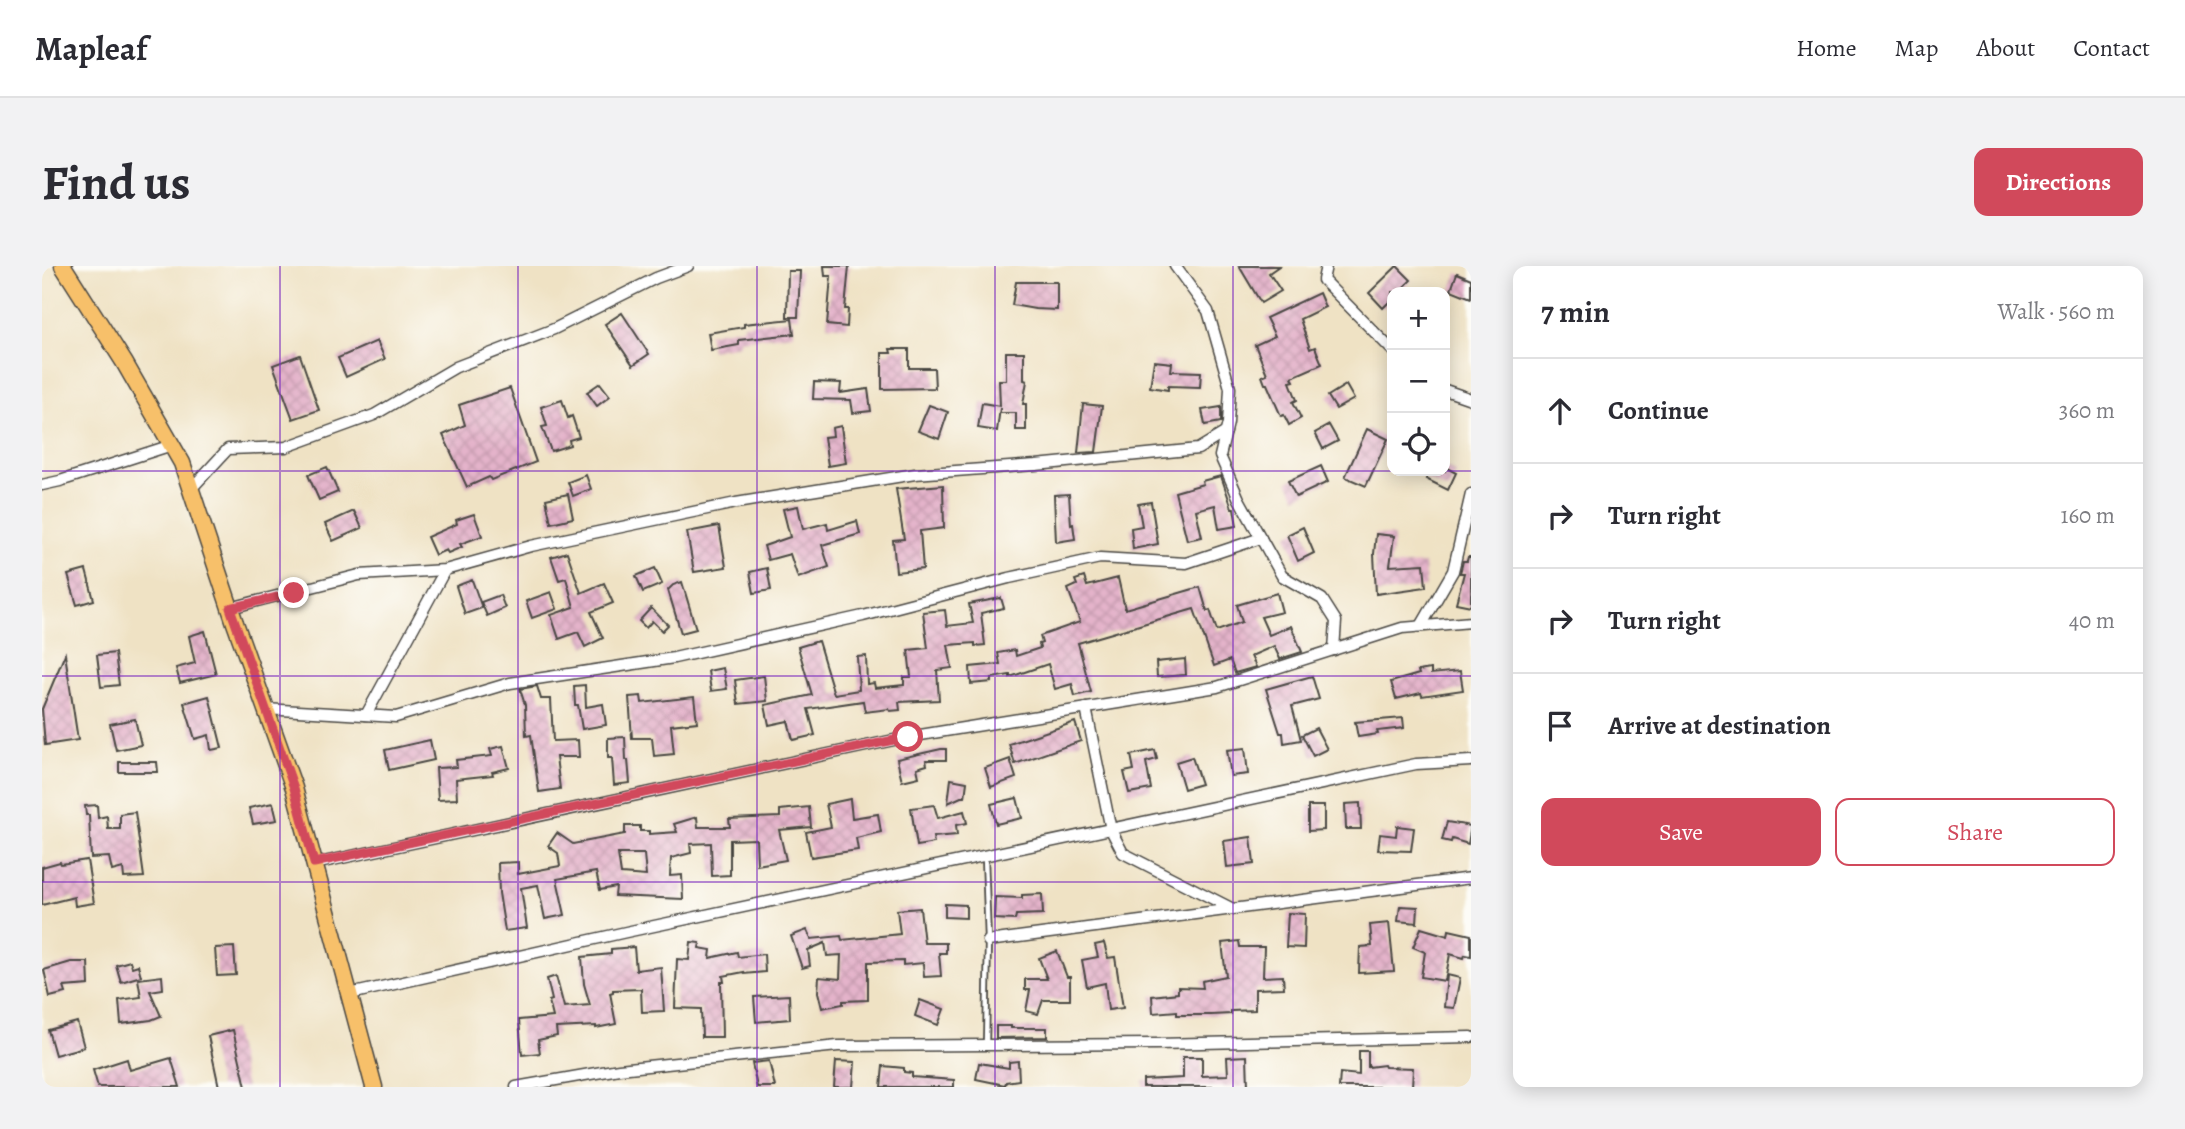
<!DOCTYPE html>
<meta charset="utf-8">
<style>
body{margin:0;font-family:Alegreya,serif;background:#f2f2f3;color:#2b2b33}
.controls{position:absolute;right:21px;top:21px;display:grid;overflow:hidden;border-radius:14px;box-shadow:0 4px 18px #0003}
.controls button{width:63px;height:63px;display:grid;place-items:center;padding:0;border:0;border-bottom:2px solid #e1e1e2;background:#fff;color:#2b2b33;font:35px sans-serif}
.stop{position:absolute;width:21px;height:21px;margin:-16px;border:5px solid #d1495b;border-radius:50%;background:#fff}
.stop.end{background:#d1495b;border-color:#fff;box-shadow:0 2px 7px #0008}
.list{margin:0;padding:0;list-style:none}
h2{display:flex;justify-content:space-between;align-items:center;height:91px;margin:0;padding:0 28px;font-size:30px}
h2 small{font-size:23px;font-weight:400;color:#7c7c81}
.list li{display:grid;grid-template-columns:46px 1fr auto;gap:21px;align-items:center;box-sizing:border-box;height:105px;padding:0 28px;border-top:2px solid #e1e1e2}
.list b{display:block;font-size:26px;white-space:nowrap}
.list em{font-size:23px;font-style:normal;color:#7c7c81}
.actions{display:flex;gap:14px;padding:21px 28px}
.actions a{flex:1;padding:16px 0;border:2px solid #d1495b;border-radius:14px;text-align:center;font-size:24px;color:#d1495b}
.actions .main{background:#d1495b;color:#fff}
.icon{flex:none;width:38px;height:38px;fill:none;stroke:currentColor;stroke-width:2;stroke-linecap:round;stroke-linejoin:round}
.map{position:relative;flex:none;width:1429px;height:821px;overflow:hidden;border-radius:14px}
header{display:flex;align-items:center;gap:42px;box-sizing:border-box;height:98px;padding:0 35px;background:#fff;border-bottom:2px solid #e1e1e2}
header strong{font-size:33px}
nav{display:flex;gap:38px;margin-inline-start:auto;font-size:24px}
.intro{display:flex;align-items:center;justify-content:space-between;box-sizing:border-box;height:168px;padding:0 42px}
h1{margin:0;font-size:49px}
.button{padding:18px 32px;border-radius:14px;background:#d1495b;color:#fff;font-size:24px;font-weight:700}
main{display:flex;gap:42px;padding:0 42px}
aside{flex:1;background:#fff;border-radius:14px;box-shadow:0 4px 18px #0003}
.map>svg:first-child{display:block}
</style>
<header>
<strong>Mapleaf</strong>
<nav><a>Home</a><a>Map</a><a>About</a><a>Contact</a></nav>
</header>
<div class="intro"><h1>Find us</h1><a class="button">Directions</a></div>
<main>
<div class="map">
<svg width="1429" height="821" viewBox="0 0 1429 821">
<defs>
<pattern id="building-cross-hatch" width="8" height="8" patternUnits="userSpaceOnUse" patternTransform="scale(1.75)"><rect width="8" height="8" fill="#e4b3ca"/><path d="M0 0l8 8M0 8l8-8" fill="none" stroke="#c49aae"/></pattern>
</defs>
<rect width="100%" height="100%" fill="#fdfcf7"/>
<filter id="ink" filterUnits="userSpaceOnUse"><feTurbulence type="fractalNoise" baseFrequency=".0143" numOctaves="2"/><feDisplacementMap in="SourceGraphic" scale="14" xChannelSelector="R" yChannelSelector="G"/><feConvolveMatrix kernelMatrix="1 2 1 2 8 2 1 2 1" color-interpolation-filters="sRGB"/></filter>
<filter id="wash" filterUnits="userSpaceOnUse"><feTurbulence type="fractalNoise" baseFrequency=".00686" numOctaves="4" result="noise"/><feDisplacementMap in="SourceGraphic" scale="28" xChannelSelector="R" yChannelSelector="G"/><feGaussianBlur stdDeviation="1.57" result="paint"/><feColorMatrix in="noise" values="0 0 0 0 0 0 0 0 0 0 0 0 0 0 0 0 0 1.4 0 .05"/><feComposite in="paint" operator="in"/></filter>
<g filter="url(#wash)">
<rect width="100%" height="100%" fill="#efe2c4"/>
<g id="blocks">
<!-- building -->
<g fill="url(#building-cross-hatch)" fill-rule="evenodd">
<path d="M782,0H807L803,43H806L805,61L785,59L789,10H783Z"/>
<path d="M1197,0H1237L1227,7L1239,25L1219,37Z"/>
<path d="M1355,0L1369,14L1357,26H1350V33L1341,42L1327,27Z"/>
<path d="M746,5H758L756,51H745Z"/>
<path d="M1415,7L1429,13V32L1409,24Z"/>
<path d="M974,16H1015V44L993,43L970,39Z"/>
<path d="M1277,27L1283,41L1258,53L1268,83L1273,81L1280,98L1250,111L1252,115L1248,116L1255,134L1251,136L1259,152L1247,159L1242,149L1239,150L1225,118H1223L1220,110L1225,108L1213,79L1233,70L1224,52Z"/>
<path d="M580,47L607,88L591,99L563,58Z"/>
<path d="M750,53L752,68L697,74V79L669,84L666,67L702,61V58Z"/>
<path d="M335,75L343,93L304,111L296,92Z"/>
<path d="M848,83H867V102H892L893,122L840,123V87H849Z"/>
<path d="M964,86H982V114L985,115L981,138H984V164H974V147H958V142L955,165L936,162L940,137L958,140L957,114H964Z"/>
<path d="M258,89L277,144L251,153L231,99Z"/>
<path d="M1112,95L1130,97L1129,105L1159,106L1158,121L1126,120V124L1108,121Z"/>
<path d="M772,116L799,117L798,127L826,123L829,145L811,147L809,134L771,133Z"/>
<path d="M558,117L568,130L555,140L545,126Z"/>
<path d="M1304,119L1312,133L1294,143L1286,130Z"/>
<path d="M468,122L494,196L449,214L447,211L425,221L401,169L423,159L417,139Z"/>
<path d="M520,134L526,152L530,150L537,171L527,174L528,179L509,185L500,161L505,160L499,141Z"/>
<path d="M1041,138L1060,140L1054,186L1036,187Z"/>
<path d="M887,139L906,146L897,173L876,165Z"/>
<path d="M1179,141V156L1163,159L1160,144Z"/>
<path d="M1287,159L1296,175L1281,183L1273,167Z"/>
<path d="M799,160L804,197L786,200L782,171L791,170L790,162Z"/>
<path d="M1325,163L1346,173L1324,220L1303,211Z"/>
<path d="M1279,200L1286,216L1254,231L1246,215Z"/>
<path d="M285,201L296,226L277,234L266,209Z"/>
<path d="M1403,201L1414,207L1406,224L1384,213L1388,205H1403Z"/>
<path d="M544,209L549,223L531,230L526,216Z"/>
<path d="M1179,210L1190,242H1192L1195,260L1177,263L1173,239L1154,244L1160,271L1145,274L1133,226L1161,218L1160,215Z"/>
<path d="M901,219L902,262L878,265L881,303L854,306L851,274L862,273L854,223Z"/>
<path d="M526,228L531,252L509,257L504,233Z"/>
<path d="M1027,228L1029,259L1031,258L1033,273L1014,276L1012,229Z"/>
<path d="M1109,236L1116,278L1091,283L1089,262L1100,260L1096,238Z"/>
<path d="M756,240L761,263L785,257L786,264L815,255L818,268L780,279L787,301L756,312L748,288L726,294L722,280L748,271L741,243Z"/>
<path d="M312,245L320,262L291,275L283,258Z"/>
<path d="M432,248L440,270L418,278L420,281L406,287L404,284L393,289L385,271L415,258L414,254Z"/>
<path d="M677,260L684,301L652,306L645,266Z"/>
<path d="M1261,261L1272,287L1256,295L1245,269Z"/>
<path d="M1334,268L1352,270L1348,300L1382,298L1384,321L1334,328L1332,288Z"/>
<path d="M525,286L539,327L562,317L571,337L549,346L561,372L543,381L536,366L517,373L509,349L532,341L524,312L517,314L509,291Z"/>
<path d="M1426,291H1429V340L1414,337L1422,307H1418L1421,295H1425Z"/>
<path d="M613,302L620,318L601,326L594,310Z"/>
<path d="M725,302L729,324L712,327L708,306Z"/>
<path d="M44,304L52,334L35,339L26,309Z"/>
<path d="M1042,311L1045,320L1076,312L1083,343L1158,321L1165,345L1168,344L1175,365L1200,356L1195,339L1235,327L1240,346L1219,351L1227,369L1249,360L1260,386L1238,393L1232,380L1209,390L1214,401L1193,407L1188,394L1172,400L1152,343L1036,377L1049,426L1033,430L1030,418L1013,423L1006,398L968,411V409L950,412V416L929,418L928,401L958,398L956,387L973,384L974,390L998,382L997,378L1000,377L998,370L1038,356L1026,323L1035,319L1033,314Z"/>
<path d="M430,314L440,342L423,348L414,320Z"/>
<path d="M640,316L654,363L639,367L626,324L631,319Z"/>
<path d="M509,326L515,343L490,352L484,335Z"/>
<path d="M458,329L463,342L445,350L439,336Z"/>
<path d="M959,332L962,342L939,347L943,379L933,380V377L906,379L910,402L895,404L897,434L857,436L858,444L848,445L847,443L823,446L821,435L766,443L773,469L751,474L746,455L727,459L723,439L770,429L756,381L776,375L792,428L817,424L815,391L824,390L825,418L832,417L833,422L862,419V411H869L866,384L886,382L881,346L903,344L905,360L931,357L927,338Z"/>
<path d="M609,342L626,359L620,365L610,355L604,362L597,355Z"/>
<path d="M163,365L174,408L138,417L134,402L153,397L147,370Z"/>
<path d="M73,387L77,419L59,421L55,389Z"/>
<path d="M23,388L36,474L3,479L0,443Z"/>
<path d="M1143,393L1144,409L1115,411L1114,396Z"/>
<path d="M681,402L685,423L669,425L666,405Z"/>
<path d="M1389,403V408L1418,405L1421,424L1380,430L1379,427L1354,433L1349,416L1377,408L1376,405Z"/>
<path d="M722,410L725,435L696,438L693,414Z"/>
<path d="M1270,410L1277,433L1250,440L1259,474L1242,477L1241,467H1238L1224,423Z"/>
<path d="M543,419L544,441L561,438L564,459L540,463L536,439H533L532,420Z"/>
<path d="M495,420L499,433H509L511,475L536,474L537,491H514L518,523L497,526L489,469L484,470L483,439L478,423Z"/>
<path d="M167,430L180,482L169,484L167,469L153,473L142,437Z"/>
<path d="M599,430L600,437L652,431L655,456L629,459L632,488L612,490L610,472H590L587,431Z"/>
<path d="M1361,452L1362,462L1335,465L1336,468L1316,471L1313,456Z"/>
<path d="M93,453L99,479L74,484L68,458Z"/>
<path d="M1033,456L1039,475L973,498L967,478Z"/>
<path d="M1274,462L1285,483L1271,490L1260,469Z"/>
<path d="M583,471L584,494H586L588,517L572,519L570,492H566V472Z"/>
<path d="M388,474L392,494L347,504L343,484Z"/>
<path d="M461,480L467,502L450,506L451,509L414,513L415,533L396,534L394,502L415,501L414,494L450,490L448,483Z"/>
<path d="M1203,482L1206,508L1189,510L1185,484Z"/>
<path d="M899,483H904V494H884L885,499L875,502L877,511L860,515L855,493Z"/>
<path d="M1113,484L1115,493L1104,496L1109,523L1087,527L1082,506L1092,504L1089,489Z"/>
<path d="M1150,491L1159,518L1142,523L1134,496Z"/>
<path d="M968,493L974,512L949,521L943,502Z"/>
<path d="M77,496H115L116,506H77Z"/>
<path d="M909,513L925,516L923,531H919L906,537Z"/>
<path d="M975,532L980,552L954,558L949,538Z"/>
<path d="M808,533L810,552L836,548L839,566L814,572L816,584L769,591L764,566L789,561L784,538Z"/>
<path d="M231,537L235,554L211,558L207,542Z"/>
<path d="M1318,537L1319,563H1304L1303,538Z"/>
<path d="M55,539L56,552L65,550L66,563H78V548L93,546L102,611L82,612L81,602L70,605L67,591L49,592L47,549H44L43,540Z"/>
<path d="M892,539L896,552L922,545L925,557L914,559L915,569L891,571L892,577L875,580L869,542Z"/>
<path d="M1266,540H1282V564L1266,565Z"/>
<path d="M767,541L769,561L737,564L744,594L715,599L714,573L688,574V609L670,610L669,577L648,578L649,587L629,592L628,610L640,609L641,633L573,630L574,621L558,624L554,606L515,613L523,649L503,653L496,619L479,622L485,662L463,665L457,627L456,597L476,596V608L518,600L516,587L506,580L515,567L531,578L583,568V560H598V565H607V568L635,566L632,558L655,551L656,561H688L687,553L738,551V544ZM576,588H602L604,610L579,608Z"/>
<path d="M1405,556L1429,560L1426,578L1410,573L1409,576L1400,574Z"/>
<path d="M1355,560L1372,562L1369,585L1336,584L1338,568L1354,570Z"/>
<path d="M1209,571L1212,598L1185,601L1182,575Z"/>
<path d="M45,594L52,637L33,640L32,631L0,639V601L18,596L19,598Z"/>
<path d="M1000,628L1001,648L974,649L973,654L952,653L953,631L980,632V629Z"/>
<path d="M903,638L924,639V652L903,651Z"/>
<path d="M1358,640L1376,641L1375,657L1356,655Z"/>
<path d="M878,642L882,677H904V687H897L899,710L882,711L881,697L861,699V695L826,696V734L801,735V738L780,742L776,726L777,711L798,713L799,689L785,690L783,677L766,684L768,700L760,702L749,670L765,664L769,673L799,670L800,674L858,668L855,644Z"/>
<path d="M1246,647L1263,648L1262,682L1244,681Z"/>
<path d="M1347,657L1352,705L1317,707L1318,681L1330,680L1328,659Z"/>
<path d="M1379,662L1406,670L1407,664L1429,669V690L1423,689L1422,692L1408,688L1403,715L1379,711L1383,686L1371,681Z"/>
<path d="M1197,675L1198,681H1222L1221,711L1241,710L1242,722L1213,723V744L1189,745V748L1169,749H1135V745L1111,747L1110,730L1136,727V721L1161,722L1160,715L1184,710L1180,677Z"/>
<path d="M649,676L658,677L657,682L669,684L668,692L695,686L696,691L722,688L723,706L702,708V706L681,710L682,716H679L680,771H660L659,743L633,742L635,693L647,694Z"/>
<path d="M1062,677L1066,692L1073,691L1081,742L1066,744L1063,717L1045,721L1040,694L1056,691L1053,679Z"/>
<path d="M192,681L194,709L175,710L173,682Z"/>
<path d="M592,681L594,704L619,701L622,745L600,746L599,723L571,724V726L568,727L574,758L554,762V760L514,762L515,770L496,774L498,787L480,789L477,754L511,751L507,735L510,734L505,713L514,710L522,741L548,739L542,718L540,691L569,688V683Z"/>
<path d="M1015,685L1025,711H1028V734H1001L996,748L984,745L988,724H983V713H1005L997,692Z"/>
<path d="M88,695L90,701L96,699L99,710L79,716L74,699Z"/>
<path d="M29,696H46L47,719L22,721L24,727L8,731L2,704Z"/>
<path d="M1405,709L1418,712L1412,742L1402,741Z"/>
<path d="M120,710L121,723L108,725L119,750L109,754L79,758L77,734L99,731L96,713Z"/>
<path d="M747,729L748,753L714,756L712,731Z"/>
<path d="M878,734L902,743L896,759L873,750Z"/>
<path d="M35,756L42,781L13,789L6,764Z"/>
<path d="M954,760H969V762H1005V771L954,772Z"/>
<path d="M191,764L204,821H177L166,770Z"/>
<path d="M1317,785H1326V801L1342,799L1343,801L1371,802L1370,821H1297L1298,807L1317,809Z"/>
<path d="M1205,790L1206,821H1101V814L1141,812V791H1160V810L1186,809L1185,791Z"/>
<path d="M129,792L138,821H56L51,804L85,793L88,804Z"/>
<path d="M727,795L733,821H715L710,797Z"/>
<path d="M794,795L813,796L811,821H792Z"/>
<path d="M976,795L977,814L964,816L963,819L934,813L937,797L967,802V796Z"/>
<path d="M841,800L862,802V806L870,807V811L912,814V821H839Z"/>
</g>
</g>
</g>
<g filter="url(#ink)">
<use href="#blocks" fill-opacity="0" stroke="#484642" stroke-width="2"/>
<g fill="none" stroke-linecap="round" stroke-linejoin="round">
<defs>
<path id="service" d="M943,591L946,675L944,778"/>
<g id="minor">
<path d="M1133,0L1166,45L1188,122L1186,157L1178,190L1197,233L1240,310L1280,333L1294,355L1292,384"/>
<path d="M1284,0L1281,14L1350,84"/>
<path d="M1403,124L1429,133"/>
<path d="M0,219L18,215L130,179"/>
<path d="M149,223L186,183L244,181L332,149L414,101L512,63L614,12L646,0"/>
<path d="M188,342L317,309L403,304L489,280L694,237L873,208L994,199L1156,183L1184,166"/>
<path d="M1379,360L1411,305L1429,228"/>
<path d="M1044,442L1069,564L1081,587L1189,642"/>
<path d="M223,443L354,451L468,417L632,392L821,350L967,312L1058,292L1144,297L1219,272"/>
<path d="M324,449L403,304"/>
<path d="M272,598L866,471L1175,421L1360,362L1429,356"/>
<path d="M946,675L1429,612"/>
<path d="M308,728L584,666L1374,498L1429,495"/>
<path d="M474,821L577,803L796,780L1115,778L1429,771"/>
</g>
<path id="primary" d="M21,0L82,96L140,197L193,357L252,522L332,821"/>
</defs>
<!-- service casing -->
<use href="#service" stroke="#484642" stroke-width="8"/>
<!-- minor casing -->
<use href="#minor" stroke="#484642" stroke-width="13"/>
<!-- primary casing -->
<use href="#primary" stroke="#484642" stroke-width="19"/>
<!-- service -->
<use href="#service" stroke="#fff" stroke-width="4.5"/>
<!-- minor -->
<use href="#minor" stroke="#fff" stroke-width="10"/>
<!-- primary -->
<use href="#primary" stroke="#f7c06b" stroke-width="16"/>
</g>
</g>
<g fill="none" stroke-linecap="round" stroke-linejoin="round" filter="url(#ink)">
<!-- route -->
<path stroke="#d1495b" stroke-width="9" d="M252,327L188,342L252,522L272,597L866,471"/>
</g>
<!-- grid -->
<path fill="none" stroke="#7b2cbf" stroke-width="2" stroke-opacity="0.55" d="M238,0V821M476,0V821M715,0V821M953,0V821M1191,0V821M0,205H1429M0,410H1429M0,616H1429"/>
</svg>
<div class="controls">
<button>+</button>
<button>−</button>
<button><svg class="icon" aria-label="locate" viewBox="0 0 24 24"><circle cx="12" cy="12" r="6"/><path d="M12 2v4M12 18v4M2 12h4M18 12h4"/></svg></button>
</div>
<div class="stop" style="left:866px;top:471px"></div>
<div class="stop end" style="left:252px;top:327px"></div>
</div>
<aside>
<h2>7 min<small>Walk · 560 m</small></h2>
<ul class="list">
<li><svg class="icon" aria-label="ahead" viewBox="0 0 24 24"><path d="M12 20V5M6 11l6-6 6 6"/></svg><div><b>Continue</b></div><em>360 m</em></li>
<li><svg class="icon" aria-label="right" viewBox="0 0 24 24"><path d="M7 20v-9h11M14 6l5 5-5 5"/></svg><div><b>Turn right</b></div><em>160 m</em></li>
<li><svg class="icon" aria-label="right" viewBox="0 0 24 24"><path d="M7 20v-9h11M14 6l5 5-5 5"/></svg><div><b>Turn right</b></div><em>40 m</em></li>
<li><svg class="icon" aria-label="arrive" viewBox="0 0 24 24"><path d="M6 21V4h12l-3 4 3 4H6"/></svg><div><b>Arrive at destination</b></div></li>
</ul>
<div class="actions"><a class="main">Save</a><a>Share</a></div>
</aside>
</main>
